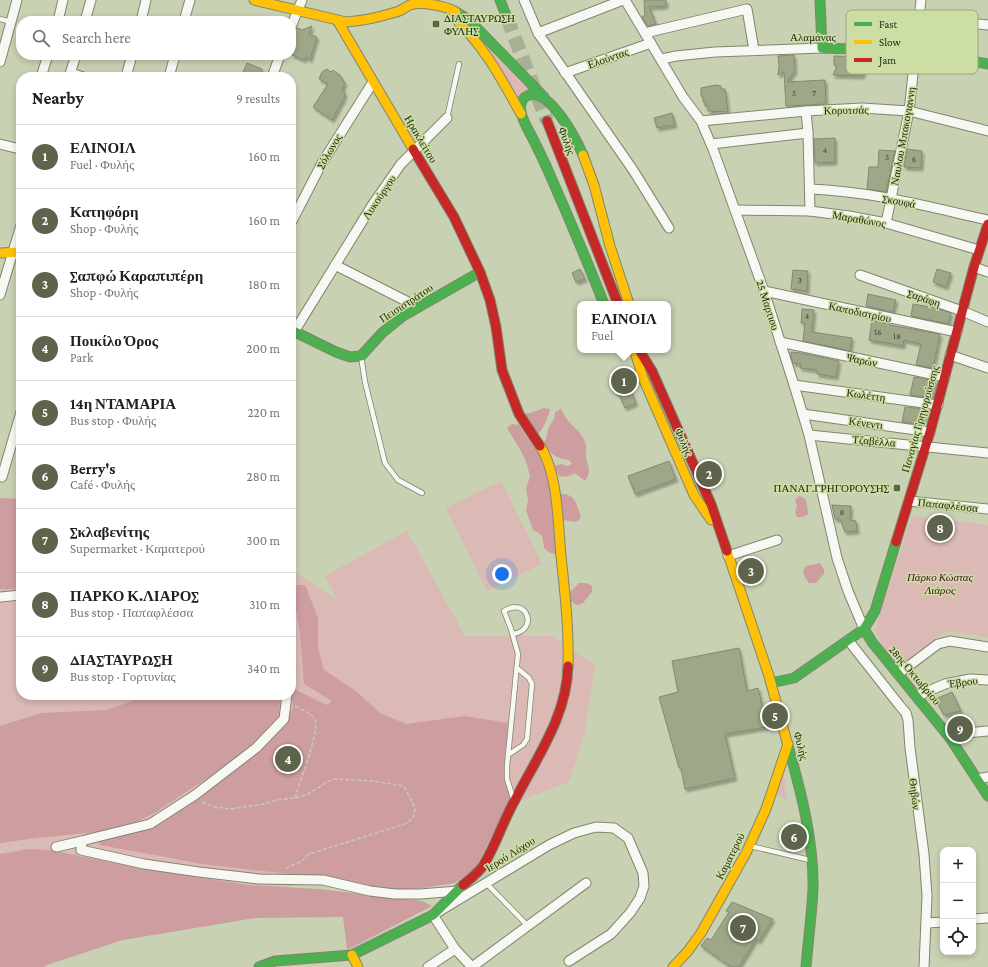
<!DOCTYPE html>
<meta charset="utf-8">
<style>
body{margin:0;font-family:"Crimson Pro",serif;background:#f2f2f2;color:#202124}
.controls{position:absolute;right:12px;bottom:12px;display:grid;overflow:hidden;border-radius:8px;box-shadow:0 2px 6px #0003}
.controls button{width:36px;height:36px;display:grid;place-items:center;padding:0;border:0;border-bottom:1px solid #e0e0e0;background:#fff;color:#202124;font:20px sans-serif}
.you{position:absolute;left:502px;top:574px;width:14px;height:14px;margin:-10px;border:3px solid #fff;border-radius:50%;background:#1a73e8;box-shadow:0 0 0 6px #1a73e833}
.badge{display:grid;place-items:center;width:26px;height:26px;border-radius:50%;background:#5d644b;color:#fff;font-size:13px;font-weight:700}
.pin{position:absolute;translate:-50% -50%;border:2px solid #fff;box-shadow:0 1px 4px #0006}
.popup{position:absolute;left:577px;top:301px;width:94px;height:52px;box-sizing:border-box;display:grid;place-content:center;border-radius:8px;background:#fff;filter:drop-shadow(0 1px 3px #0005);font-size:13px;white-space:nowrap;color:#757577}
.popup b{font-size:15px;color:#202124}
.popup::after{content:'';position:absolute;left:50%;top:100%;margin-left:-8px;border:8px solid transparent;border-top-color:#fff}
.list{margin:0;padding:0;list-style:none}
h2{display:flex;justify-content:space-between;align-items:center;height:52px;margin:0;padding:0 16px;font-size:17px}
h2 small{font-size:13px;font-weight:400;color:#757577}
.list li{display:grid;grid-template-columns:26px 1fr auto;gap:12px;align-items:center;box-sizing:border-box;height:64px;padding:0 16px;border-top:1px solid #e0e0e0}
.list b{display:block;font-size:15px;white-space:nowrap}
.list p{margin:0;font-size:13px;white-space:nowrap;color:#757577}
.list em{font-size:13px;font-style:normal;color:#757577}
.icon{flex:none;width:22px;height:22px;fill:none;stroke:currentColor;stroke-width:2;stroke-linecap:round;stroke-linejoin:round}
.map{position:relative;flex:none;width:988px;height:967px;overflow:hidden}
.search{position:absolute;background:#fff;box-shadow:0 2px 6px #0003;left:16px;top:16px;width:280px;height:44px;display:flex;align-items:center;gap:10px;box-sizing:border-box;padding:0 14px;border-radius:16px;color:#757577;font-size:15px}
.panel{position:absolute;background:#fff;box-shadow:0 2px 6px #0003;left:16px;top:72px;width:280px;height:628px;border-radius:16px}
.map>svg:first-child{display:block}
</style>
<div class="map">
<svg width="988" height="967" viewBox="0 0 988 967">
<defs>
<filter id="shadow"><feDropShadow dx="2" dy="3" stdDeviation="1" flood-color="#0004"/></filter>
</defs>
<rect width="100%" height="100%" fill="#c8d1b2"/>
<!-- green -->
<g fill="#dbb9b5">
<path d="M466,25L529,91L517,101Z"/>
<path d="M501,481L542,564L487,591L446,508Z"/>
<path d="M912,516L988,525V637L946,631L899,667L883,649L876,629L879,617Z"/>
<path d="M0,520H21V695H291V570L337,599L325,576L407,531L465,636H552L595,665L584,735L569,782L241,906L0,967Z"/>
<path d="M784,774L787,799L774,794Z"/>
</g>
<!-- forest -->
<g fill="#ce9d9f">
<path d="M544,408L550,409C548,417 544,428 538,434L525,414C532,413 538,410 544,408Z"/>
<path d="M561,409C564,413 566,419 569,422C577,430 583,434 586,445C587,449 585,453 586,457C588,468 592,471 585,481L575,473C569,477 565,477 559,476L554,466L561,464L568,466L572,464L569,460C557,459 550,454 544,443C547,438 547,432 549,427C552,420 555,421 555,412Z"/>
<path d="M512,424L519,425L547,467L557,555L550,553L544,548C543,538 543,534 533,530L526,510L528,500L526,488L530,477L527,464L521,451L507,428Z"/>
<path d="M560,494C577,494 575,504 581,516L579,520L575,522L563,520Z"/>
<path d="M799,496C808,498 807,505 808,514L803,517H797L795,512L797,506L795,500Z"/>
<path d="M0,498L21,499V589H0Z"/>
<path d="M820,563L824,569V574L816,583H809L805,577L803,571L806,566Z"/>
<path d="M579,583H586L592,586V592L582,604L576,605L571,601L570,592Z"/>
<path d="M297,585H305L318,618V648L324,670L357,692L380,713L406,724L465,716L508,723L504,778L511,799L475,869L455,883L409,890L380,889L334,879L201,864L166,857L100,845L99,842L105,839L152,826L262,748L283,728L293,708L292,688L327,705L332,701L304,684L300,632L294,599Z"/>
<path d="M183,695H281L278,720L265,736L215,774L189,790L156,812L136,822L97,832L36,838L0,843V726L42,713L106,710L141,698Z"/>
<path d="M28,849L49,850L151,870L247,885L319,889L422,901L432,906L347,950L343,917L255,918L123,940L47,965L44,967H0V854Z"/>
</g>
<!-- building -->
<g fill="#9ea787" stroke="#838a72" filter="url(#shadow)">
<path d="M644,0H666V6L649,7L656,24L648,26L642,17L645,15Z"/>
<path d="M312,26L309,34L317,37L310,60L306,57L304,60L292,55L295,45L291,43L293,32L297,28L302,30Z"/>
<path d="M794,55L795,71L787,82L825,80L826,104L786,106L784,72L778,75L779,66L778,56Z"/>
<path d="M834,56L864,57V72L862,76L833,75L837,66L834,65Z"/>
<path d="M247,63L262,69V74L259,77H241Z"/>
<path d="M327,69L331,72L333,70L335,72H336L338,74H339L345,83L342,89L345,93L344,98L332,120L313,107L328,84L319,79L322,72Z"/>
<path d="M716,85L721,86V89H725L728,112L708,111V106H705V102H703V97L701,96V88Z"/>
<path d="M672,113L675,125L657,128L654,118Z"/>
<path d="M835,138V162L815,163L814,139Z"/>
<path d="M907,149L922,151L921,168L904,167Z"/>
<path d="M879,150L895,151L886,192L867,189L869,167H878Z"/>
<path d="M580,269L585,279L576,282L572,273Z"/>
<path d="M937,269L951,273L946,287L933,282Z"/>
<path d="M793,270L808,271L807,291L791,289Z"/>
<path d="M868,294L896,300L893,312L866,306Z"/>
<path d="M913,304L936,308L951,313L948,324L911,316Z"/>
<path d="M802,309L814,310L812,332L852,338L850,351L803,341L805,323H801Z"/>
<path d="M872,320L890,324V325L940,334L933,368L916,365L921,344L904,340L903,346L869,340Z"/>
<path d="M791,352L801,353L839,361L836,377L817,374V370L800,368L801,364L793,363L791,356Z"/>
<path d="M627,371L633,384L629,387L636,403L625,408L618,392L616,393L609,380Z"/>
<path d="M914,377L936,381L931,398L910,395Z"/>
<path d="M905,407L925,409L923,425L902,422Z"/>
<path d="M669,461L676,479L635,494L628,476Z"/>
<path d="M832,505L851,506L850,520L856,521L857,531L845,532L840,519H835Z"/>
<path d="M739,648L747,691L758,688L767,727L725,734L735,778L685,789L681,768H679L659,697L678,692L672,661Z"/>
<path d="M952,692L961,711L944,715L935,699Z"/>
<path d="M732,902L773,919L759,941L756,939L739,967H731L701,946L707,938L711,940L729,912L726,911Z"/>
</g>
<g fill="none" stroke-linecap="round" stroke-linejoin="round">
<!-- primary-tunnel -->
<path stroke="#a7b092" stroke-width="14" stroke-dasharray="14 7" stroke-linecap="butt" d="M507,18L547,121"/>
<defs>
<g id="lane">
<path d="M0,19L11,22"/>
<path d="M447,118L459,64"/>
<path d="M361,356L365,382L385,463L398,480L422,493"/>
<path d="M508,755L523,745L527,739L532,684L529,678L517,668"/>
<path d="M513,798L507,779V766L518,654L511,629L504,611C527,596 539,630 513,634"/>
<path d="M750,846L810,860"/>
<path d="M486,883L528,926"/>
</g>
<g id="street">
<path d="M524,0L538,33L633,170L669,228"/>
<path d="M625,0L683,97L701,121L713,149L764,291L794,385L809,435L837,558L848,591L864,629"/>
<path d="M919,17L988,25"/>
<path d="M58,21L63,0"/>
<path d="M85,21L91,0"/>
<path d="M141,21L146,0"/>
<path d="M184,21L190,0"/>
<path d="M291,27L302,0"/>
<path d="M538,33L623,0"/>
<path d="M645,33L747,9L754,50"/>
<path d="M662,59L676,56L715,52L822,48"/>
<path d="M0,62L17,0"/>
<path d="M71,73L83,77"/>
<path d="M565,73L651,43"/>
<path d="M41,77L48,55"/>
<path d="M69,77L76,55"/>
<path d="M126,77L132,55"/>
<path d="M169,77L175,55"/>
<path d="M272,77L280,55"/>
<path d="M806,111L808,133L810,211"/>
<path d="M701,121L806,111L862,108L909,111L988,131"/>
<path d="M0,144L20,149L21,146"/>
<path d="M711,144L808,133"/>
<path d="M810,189C870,191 929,207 988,220"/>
<path d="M735,210L810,211L849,216L886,223L979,250"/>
<path d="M291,223L322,163L373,82"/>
<path d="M886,223L909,111L921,0"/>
<path d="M335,265L408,302L414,309"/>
<path d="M974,267L988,272"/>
<path d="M860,275L962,311L988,322"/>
<path d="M764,291L957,332"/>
<path d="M0,295L21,225"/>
<path d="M294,332L373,204L401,164L447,118"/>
<path d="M780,342L945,377"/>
<path d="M950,355L988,368"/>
<path d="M794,385L938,405"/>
<path d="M803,414L930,432"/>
<path d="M809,435L988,453"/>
<path d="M2,477L21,412"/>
<path d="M909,501L988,509"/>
<path d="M728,556L777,540"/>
<path d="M0,597L21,595"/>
<path d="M848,640L900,706L906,713L908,720L910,748L924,854L927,896L924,967"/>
<path d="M898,674L938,644L950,641L988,647"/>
<path d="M917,696L945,684L970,679L988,680"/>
<path d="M950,738L966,733L988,731"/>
<path d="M977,779L988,777"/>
<path d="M82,841L93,838L150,824L195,795L256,748L284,719L287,695"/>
<path d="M56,847L82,841L81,850L144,864L199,872L259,879L323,880L370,891L395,894H420L458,891"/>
<path d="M973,919L988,918"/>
<path d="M927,923L943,922"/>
<path d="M428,967L455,949"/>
<path d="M472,967L455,949L433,915L549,845L574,833L596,827L614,828L628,838L643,873L644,886L640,898L630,913L611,934L569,961"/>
<path d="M472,967L586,883"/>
</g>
<g id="fast">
<path d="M500,0L507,18"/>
<path d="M820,0L822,48L916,51L988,64"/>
<path d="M456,12L468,19L544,97"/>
<path d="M583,155C576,139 548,85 527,96C521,99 520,106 521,112C523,122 529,131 533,139C539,151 545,163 550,175C569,218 587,261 604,304"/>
<path d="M291,330L336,352L350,357L361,356L382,333L403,316L480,272"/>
<path d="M864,629L872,642L950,738L988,796"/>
<path d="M771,683L794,678L864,629L875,611L896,542"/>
<path d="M787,742C800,788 814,840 813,888C812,914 808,941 806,967"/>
<path d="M259,967L275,961L352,955L433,915L463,885"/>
</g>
<g id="slow">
<path d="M254,0L346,22C362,21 380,17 396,12C401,11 405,7 410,5C421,1 446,6 456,12"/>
<path d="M337,20L413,149"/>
<path d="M459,23C486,49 503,82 521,114"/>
<path d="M583,155L594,185L610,246L629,304"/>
<path d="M0,253L21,252"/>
<path d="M635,352L643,378L694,495L711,520"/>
<path d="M540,446C558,473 558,524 561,556C565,593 569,629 568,666"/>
<path d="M727,551L769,676L787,742"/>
<path d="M352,955L358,967"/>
<path d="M673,967L688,951L701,933L746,853L766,809L788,744"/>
</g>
<g id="jam">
<path d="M547,121L618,304"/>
<path d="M413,149L454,217L480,272L490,300L496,327L502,370L519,414L540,446"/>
<path d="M639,350L652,371L711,504L727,551"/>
<path d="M896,542L930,432L974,267L988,224"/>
<path d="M463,885C470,879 478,873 483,866C496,845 503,821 515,800C537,757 567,716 568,666"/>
</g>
</defs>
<!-- lane casing -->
<use href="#lane" stroke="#80866e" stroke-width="6"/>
<!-- street casing -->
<use href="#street" stroke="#80866e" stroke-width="11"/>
<!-- fast casing -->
<use href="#fast" stroke="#80866e" stroke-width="11"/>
<!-- slow casing -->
<use href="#slow" stroke="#80866e" stroke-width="11"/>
<!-- jam casing -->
<use href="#jam" stroke="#80866e" stroke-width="11"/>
<!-- path -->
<g stroke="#c6c9c0" stroke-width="1.5" stroke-dasharray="4 2" stroke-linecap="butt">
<path d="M291,436L307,445L319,447L325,450L340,460L353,475L367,479L357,484C356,488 355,492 352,495C337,513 308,506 291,519"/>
<path d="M295,798C299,784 320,730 315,720C313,714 301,709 295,706"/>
<path d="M202,802L215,807L230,809L264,804L276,800L295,798L308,794L327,782L335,779L372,781L404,786C411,802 424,813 405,824L309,854L302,861L284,869"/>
<path d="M0,850L42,844L48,845"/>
</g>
<!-- lane -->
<use href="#lane" stroke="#f7f8f3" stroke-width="4.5"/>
<!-- street -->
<use href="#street" stroke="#f7f8f3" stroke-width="9"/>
<!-- fast -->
<use href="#fast" stroke="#4caf50" stroke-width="9"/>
<!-- slow -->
<use href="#slow" stroke="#ffc107" stroke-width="9"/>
<!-- jam -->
<use href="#jam" stroke="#c62828" stroke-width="9"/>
</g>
<!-- markers -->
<g fill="#5d644b" stroke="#cddea5" stroke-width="1.5">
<rect x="432" y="20" width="8" height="8" rx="2"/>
<rect x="893" y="484" width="8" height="8" rx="2"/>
</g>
<g text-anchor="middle" stroke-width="3" stroke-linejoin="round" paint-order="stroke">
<!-- number labels -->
<g font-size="9" fill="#424931">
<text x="794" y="96">5</text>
<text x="814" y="96">7</text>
<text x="825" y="153">4</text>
<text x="887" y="160">5</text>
<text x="914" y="162">6</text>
<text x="800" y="283">3</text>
<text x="807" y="319">4</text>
<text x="878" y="335">16</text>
<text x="897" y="339">18</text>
<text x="842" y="515">8</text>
</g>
<!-- poi labels -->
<g font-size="11" fill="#242a14" stroke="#cddea5" text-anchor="start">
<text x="444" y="22">ΔΙΑΣΤΑΥΡΩΣΗ<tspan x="444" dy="13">ΦΥΛΗΣ</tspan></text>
<text x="889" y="492" text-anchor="end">ΠΑΝΑΓ.ΓΡΗΓΟΡΟΥΣΗΣ</text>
</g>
<!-- street labels -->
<g font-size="11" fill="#242a14" stroke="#cddea5">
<text x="813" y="41">Αλαμάνας</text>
<text transform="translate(608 58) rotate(-19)" y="4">Ελούντας</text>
<text transform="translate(846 110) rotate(-1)" y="4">Κορυτσάς</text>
<text transform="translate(903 136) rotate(-80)" y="4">Ναυλου Μπακογιαννη</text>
<text transform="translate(421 139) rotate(59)" y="4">Ηρακλείτου</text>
<text transform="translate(567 141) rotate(69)" y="4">Φυλής</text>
<text transform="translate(329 151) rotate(-59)" y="4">Σόλωνος</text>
<text transform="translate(379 197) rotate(-56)" y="4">Λυκούργου</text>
<text transform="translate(899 201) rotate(11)" y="4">Σκουφά</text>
<text transform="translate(859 219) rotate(10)" y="4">Μαραθώνος</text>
<text transform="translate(924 298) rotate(19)" y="4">Σαράφη</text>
<text transform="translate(406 303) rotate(-33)" y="4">Πεισιστράτου</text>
<text transform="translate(768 305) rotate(72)" y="4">25 Μαρτιου</text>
<text transform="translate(860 312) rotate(12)" y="4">Καποδιστρίου</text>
<text transform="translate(862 360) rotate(12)" y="4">Ψαρών</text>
<text transform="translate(866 395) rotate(8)" y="4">Κωλέττη</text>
<text transform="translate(920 419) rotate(-74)" y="4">Παναγίας Γρηγορούσσης</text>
<text transform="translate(866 423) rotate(8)" y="4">Κένεντι</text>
<text transform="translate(874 441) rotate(5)" y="4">Τζαβέλλα</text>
<text transform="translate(684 442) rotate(66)" y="4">Φυλής</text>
<text transform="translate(948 505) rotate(6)" y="4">Παπαφλέσσα</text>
<text transform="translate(915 675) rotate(50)" y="4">28ης Οκτωβρίου</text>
<text transform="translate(963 682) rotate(-7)" y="4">Έβρου</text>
<text transform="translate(801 746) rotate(75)" y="4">Φυλής</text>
<text transform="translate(915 794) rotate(83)" y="4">Θηβών</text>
<text transform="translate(510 854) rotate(-32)" y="4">Ιερού Λόχου</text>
<text transform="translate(730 856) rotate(-63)" y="4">Καματερού</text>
</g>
<!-- park labels -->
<g font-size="11" font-style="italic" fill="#4b0e26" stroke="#cddea5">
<text x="940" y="581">Πάρκο Κώστας<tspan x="940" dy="13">Λιάρος</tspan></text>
</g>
</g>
<!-- legend -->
<rect x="846" y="10" width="132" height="64" rx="6" fill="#cddea5" stroke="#9aa87a" stroke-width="1"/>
<rect x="854" y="22" width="18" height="4" fill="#4caf50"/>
<rect x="854" y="40" width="18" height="4" fill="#ffc107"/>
<rect x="854" y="58" width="18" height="4" fill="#c62828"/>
<g font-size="11" fill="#242a14">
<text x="879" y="28">Fast</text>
<text x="879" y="46">Slow</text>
<text x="879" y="64">Jam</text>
</g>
</svg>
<div class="controls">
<button>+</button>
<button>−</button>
<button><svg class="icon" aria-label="locate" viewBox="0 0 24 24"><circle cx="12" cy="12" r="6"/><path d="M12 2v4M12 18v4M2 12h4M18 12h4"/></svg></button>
</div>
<div class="you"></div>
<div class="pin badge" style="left:624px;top:381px">1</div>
<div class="popup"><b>ΕΛΙΝΟΙΛ</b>Fuel</div>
<div class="pin badge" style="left:709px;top:474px">2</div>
<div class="pin badge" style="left:751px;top:571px">3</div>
<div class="pin badge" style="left:288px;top:759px">4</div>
<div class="pin badge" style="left:775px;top:716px">5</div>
<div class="pin badge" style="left:794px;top:837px">6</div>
<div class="pin badge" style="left:743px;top:928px">7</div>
<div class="pin badge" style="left:940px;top:528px">8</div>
<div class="pin badge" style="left:960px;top:729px">9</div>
<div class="search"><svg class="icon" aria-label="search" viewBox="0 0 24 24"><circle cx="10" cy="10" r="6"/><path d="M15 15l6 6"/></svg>Search here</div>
<section class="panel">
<h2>Nearby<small>9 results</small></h2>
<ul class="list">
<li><span class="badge">1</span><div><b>ΕΛΙΝΟΙΛ</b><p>Fuel · Φυλής</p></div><em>160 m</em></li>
<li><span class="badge">2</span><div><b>Κατηφόρη</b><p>Shop · Φυλής</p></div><em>160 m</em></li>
<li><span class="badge">3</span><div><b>Σαπφώ Καραπιπέρη</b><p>Shop · Φυλής</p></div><em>180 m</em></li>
<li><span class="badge">4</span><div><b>Ποικίλο Όρος</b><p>Park</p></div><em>200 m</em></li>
<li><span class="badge">5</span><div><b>14η ΝΤΑΜΑΡΙΑ</b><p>Bus stop · Φυλής</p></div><em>220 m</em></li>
<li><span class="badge">6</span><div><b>Berry's</b><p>Café · Φυλής</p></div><em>280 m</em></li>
<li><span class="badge">7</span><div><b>Σκλαβενίτης</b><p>Supermarket · Καματερού</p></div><em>300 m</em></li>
<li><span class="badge">8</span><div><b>ΠΑΡΚΟ Κ.ΛΙΑΡΟΣ</b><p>Bus stop · Παπαφλέσσα</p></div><em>310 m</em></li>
<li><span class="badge">9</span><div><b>ΔΙΑΣΤΑΥΡΩΣΗ</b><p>Bus stop · Γορτυνίας</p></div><em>340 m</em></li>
</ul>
</section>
</div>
